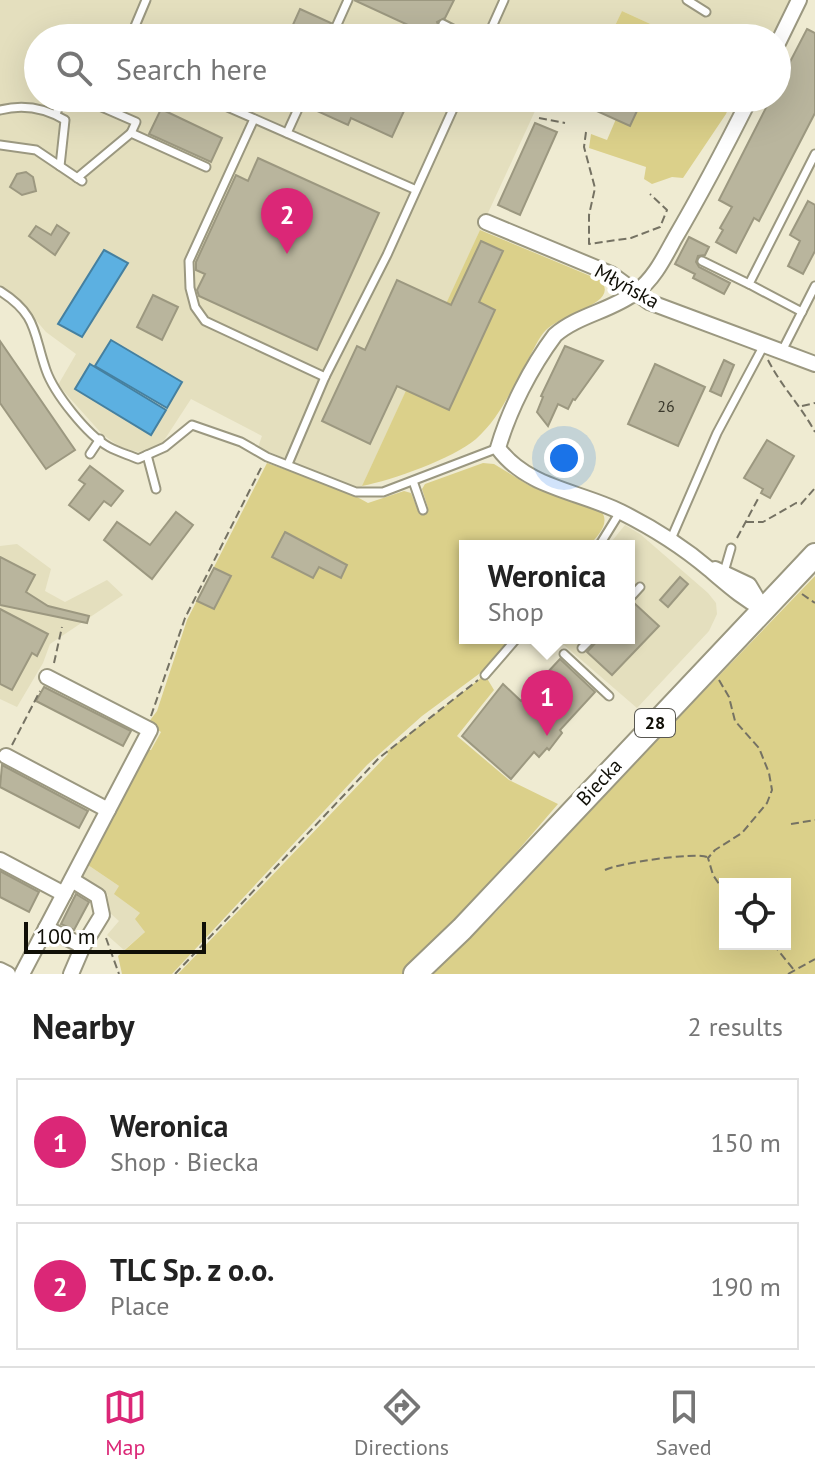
<!DOCTYPE html>
<meta charset="utf-8">
<style>
body{margin:0;font-family:"PT Sans",sans-serif;background:#f6f6f6;color:#222}
.controls{position:absolute;right:24px;bottom:24px;display:grid;overflow:hidden;border-radius:0px;box-shadow:0 8px 32px #0002}
.controls button{width:72px;height:72px;display:grid;place-items:center;padding:0;border:0;border-bottom:2px solid #e0e0e0;background:#fff;color:#222;font:40px sans-serif}
.scale{position:absolute;left:24px;bottom:20px;width:182px;box-sizing:border-box;padding-left:8px;border:4px solid #100f07;border-top:0;font-size:22px;line-height:28px;white-space:nowrap;color:#100f07;-webkit-text-stroke:6px #fff;paint-order:stroke}
.you{position:absolute;left:564px;top:458px;width:28px;height:28px;margin:-20px;border:6px solid #fff;border-radius:50%;background:#1a73e8;box-shadow:0 0 0 12px #1a73e833}
.badge{display:grid;place-items:center;width:52px;height:52px;border-radius:50%;background:#db2777;color:#fff;font-size:26px;font-weight:700}
.pin{position:absolute;translate:-50% -66px;filter:drop-shadow(0 2px 4px #0008)}
.pin::after{content:'';position:absolute;top:42px;width:28px;height:24px;background:inherit;clip-path:polygon(0 0,100% 0,50% 100%)}
.popup{position:absolute;left:459px;top:540px;width:176px;height:104px;box-sizing:border-box;display:grid;place-content:center;border-radius:0px;background:#fff;filter:drop-shadow(0 2px 6px #0005);font-size:26px;white-space:nowrap;color:#767676}
.popup b{font-size:30px;color:#222}
.popup::after{content:'';position:absolute;left:50%;top:100%;margin-left:-16px;border:16px solid transparent;border-top-color:#fff}
.list{margin:0;padding:0;list-style:none}
h2{display:flex;justify-content:space-between;align-items:center;height:104px;margin:0;padding:0 32px;font-size:34px}
h2 small{font-size:26px;font-weight:400;color:#767676}
.list li{display:grid;grid-template-columns:52px 1fr auto;gap:24px;align-items:center;box-sizing:border-box;height:128px;margin:0 16px 16px;padding:0 16px;border:2px solid #e0e0e0;border-radius:0px}
.list b{display:block;font-size:30px;white-space:nowrap}
.list p{margin:0;font-size:26px;white-space:nowrap;color:#767676}
.list em{font-size:26px;font-style:normal;color:#767676}
.icon{flex:none;width:44px;height:44px;fill:none;stroke:currentColor;stroke-width:2;stroke-linecap:round;stroke-linejoin:round}
.map{position:relative;flex:none;width:815px;height:974px;overflow:hidden}
.search{position:absolute;background:#fff;box-shadow:0 8px 32px #0002;left:24px;right:24px;top:24px;height:88px;display:flex;align-items:center;gap:20px;box-sizing:border-box;padding:0 28px;border-radius:44px;color:#767676;font-size:30px}
.sheet{height:392px;background:#fff}
nav{display:flex;justify-content:space-around;align-items:center;box-sizing:border-box;height:112px;border-top:2px solid #e0e0e0;background:#fff;font-size:22px;color:#767676}
nav a{display:grid;justify-items:center;gap:4px}
nav .on{color:#db2777}
.map>svg:first-child{display:block}
</style>
<div class="map">
<svg width="815" height="974" viewBox="0 0 815 974">
<rect width="100%" height="100%" fill="#efebd2"/>
<!-- built -->
<g fill="#e4dfbe">
<path d="M0,0H795L776,38H681L622,11L609,38H582L571,33L569,38H38V98H541L360,491L258,447L262,436L191,399L163,442L154,449L138,452L120,447L102,434L58,385L76,354L46,332L18,299L0,288Z"/>
<path d="M625,525L640,534L708,593L716,603L717,614L709,631L637,708L556,638H629V546H608Z"/>
<path d="M17,544L51,569L45,591L65,602L107,580L123,595L50,644L43,663L17,707L0,699V546Z"/>
<path d="M85,863L119,886L140,913L145,932L124,950L107,935L119,921L101,905L108,895L78,875Z"/>
</g>
<!-- green -->
<g fill="#dbd08a" fill-rule="evenodd">
<path d="M622,11L681,38H609Z"/>
<path d="M625,98H732L726,114L683,178L672,177L652,184L644,179L646,167L589,148L591,134L607,140Z"/>
<path d="M480,230L600,280C622,303 562,313 546,330C539,337 535,347 530,356C514,384 501,417 476,439C452,459 393,480 362,486Z"/>
<path d="M267,463L348,492L368,503L404,491L411,493L419,513L428,508L422,489L425,484L483,463L494,464L530,486L602,512C610,525 597,536 589,546H465V638H512L483,671L422,716L367,765L172,974H122L118,956L145,932L135,919L140,913L114,894L119,886L85,863L144,750H151L161,732L148,723L157,711L187,620Z"/>
<path d="M815,576V974H431L496,912L683,713ZM725,884H785V944H725Z"/>
<path d="M485,675L494,690L457,736L509,780L558,804L477,898L402,974H178L388,754L386,752Z"/>
</g>
<!-- water -->
<g fill="#5cb0e1" stroke="#4580a0" stroke-width="2">
<path d="M104,250L128,263L82,337L58,324Z"/>
<path d="M111,340L182,382L167,408L95,366Z"/>
<path d="M90,364L166,410L151,435L75,389Z"/>
</g>
<!-- building -->
<g fill="#b9b59d" stroke="#9c9880" stroke-width="2">
<path d="M354,0H454L445,18L437,22L440,30L436,38Z"/>
<path d="M300,9L331,23L325,38H287Z"/>
<path d="M807,29L815,33V113L759,221L754,218L736,253L716,242L723,230L720,228L732,207L719,200L771,98H777V87Z"/>
<path d="M309,98H410L392,137L351,118L348,125L306,106Z"/>
<path d="M568,98H643L630,126Z"/>
<path d="M161,109L222,138L211,162L149,134Z"/>
<path d="M535,123L557,132L520,215L498,205Z"/>
<path d="M258,158L379,213L317,350L199,296L197,290L205,274L196,270V262L236,175L248,181Z"/>
<path d="M26,172L33,177L36,191L22,195L10,187L17,174Z"/>
<path d="M808,201L815,205V251L803,274L788,266L800,241L790,235Z"/>
<path d="M57,225L69,233L55,255L29,236L36,226L51,235Z"/>
<path d="M689,237L709,247L705,255L698,256L696,262L699,267L730,283L724,294L693,278L695,274L675,264Z"/>
<path d="M481,241L503,251L479,302L495,310L449,410L397,386L370,444L322,421L357,346L365,350L397,280L451,305Z"/>
<path d="M153,295L178,307L162,340L137,327Z"/>
<path d="M0,341L75,450L46,469L0,403Z"/>
<path d="M565,346L603,361L575,400L573,399L568,409L558,404L548,426L537,412L543,397L541,396Z"/>
<path d="M724,360L734,365L721,396L710,391Z"/>
<path d="M655,364L705,387L678,446L628,424Z"/>
<path d="M767,440L794,456L770,498L761,493L763,489L744,478Z"/>
<path d="M90,466L123,491L111,506L104,501L89,520L69,505L85,484L79,480Z"/>
<path d="M176,512L193,525L152,579L104,540L117,522L150,545Z"/>
<path d="M285,532L347,565L341,578L319,567L313,578L272,557Z"/>
<path d="M0,557L35,575L26,592L48,606L89,616L87,623L0,605Z"/>
<path d="M214,568L231,576L214,609L197,601Z"/>
<path d="M680,577L688,584L668,607L660,600Z"/>
<path d="M634,603L659,626L612,675L587,652L600,638H629V608Z"/>
<path d="M0,609L48,634L37,656L32,653L12,690L0,684Z"/>
<path d="M560,659L595,692L560,730L562,733L549,750L547,748L539,757L534,752L511,779L462,736L503,684L521,701Z"/>
<path d="M44,687L131,731L123,746L36,701Z"/>
<path d="M2,765L88,811L79,828L0,787Z"/>
<path d="M0,871L39,892L29,912L0,897Z"/>
<path d="M76,894L89,902L74,930L61,924Z"/>
</g>
<g fill="none" stroke-linecap="round" stroke-linejoin="round">
<defs>
<g id="lane">
<path d="M687,0L706,12"/>
<path d="M443,24L470,38"/>
<path d="M130,38L146,0"/>
<path d="M331,38L348,0"/>
<path d="M487,38L504,0"/>
<path d="M81,98L136,122L131,133"/>
<path d="M207,98L414,189"/>
<path d="M0,110C23,104 45,108 65,120L60,166"/>
<path d="M56,114L62,98"/>
<path d="M254,119L189,261L190,288L195,307L205,321L325,377"/>
<path d="M287,133L303,98"/>
<path d="M0,145L36,150L82,181"/>
<path d="M77,178L131,133L206,167"/>
<path d="M702,261L749,284"/>
<path d="M0,291C38,315 33,333 46,370C54,393 87,435 109,447C118,452 129,455 138,459L165,447L192,425L241,442L267,457L356,492H383L498,448"/>
<path d="M802,312L749,284L815,154"/>
<path d="M782,351L815,286"/>
<path d="M90,454L100,439"/>
<path d="M147,455L156,489"/>
<path d="M288,464L325,377L387,255L458,98"/>
<path d="M413,481L423,510"/>
<path d="M671,539L717,433L764,345"/>
<path d="M599,546L620,512"/>
<path d="M724,572L731,548"/>
<path d="M629,599L640,587"/>
<path d="M582,648L592,638"/>
<path d="M564,654L609,696"/>
<path d="M485,675L517,638"/>
</g>
<g id="street">
<path d="M777,45L799,0"/>
<path d="M750,98C726,146 702,192 675,238C664,258 654,279 636,292C611,311 578,315 555,335C531,367 509,410 498,448C527,488 579,491 621,512C651,527 683,547 709,569C727,584 742,598 763,609"/>
<path d="M486,222L611,274L649,302L815,364"/>
<path d="M715,569L749,585L762,607"/>
<path d="M6,756L108,810"/>
<path d="M0,860L64,894"/>
<path d="M72,880L98,896L102,915L83,946"/>
<path d="M46,928L83,946L71,974"/>
<path d="M0,970L8,974"/>
<path d="M22,974L150,730L47,677"/>
</g>
<path id="primary" d="M415,974L462,929L815,555"/>
</defs>
<!-- lane casing -->
<use href="#lane" stroke="#9b9880" stroke-width="11"/>
<!-- street casing -->
<use href="#street" stroke="#9b9880" stroke-width="18"/>
<!-- primary casing -->
<use href="#primary" stroke="#9b9880" stroke-width="26"/>
<!-- path -->
<g stroke="#757263" stroke-width="2" stroke-dasharray="8 4" stroke-linecap="butt">
<path d="M539,118L565,123"/>
<path d="M586,132L584,147L595,188L589,215V244L631,238L660,227L667,210L650,194"/>
<path d="M768,360C781,386 801,406 815,432"/>
<path d="M802,406L815,403"/>
<path d="M746,522H763L796,503L801,504L815,488"/>
<path d="M737,538L759,497"/>
<path d="M802,594L815,603"/>
<path d="M54,663L62,627"/>
<path d="M719,680L729,697L735,721L759,748L769,773L772,790L767,803L742,833L715,850L708,858L713,875L725,893"/>
<path d="M151,716L185,618L262,466"/>
<path d="M12,745L40,691"/>
<path d="M791,824L815,820"/>
<path d="M605,870C618,863 695,852 707,857"/>
<path d="M106,938L119,974"/>
<path d="M773,944L794,970"/>
<path d="M175,974L379,758L478,680"/>
<path d="M788,974L815,959"/>
</g>
<!-- lane -->
<use href="#lane" stroke="#fff" stroke-width="7"/>
<!-- street -->
<use href="#street" stroke="#fff" stroke-width="14"/>
<!-- primary -->
<use href="#primary" stroke="#fff" stroke-width="22"/>
</g>
<g text-anchor="middle" stroke-width="8" stroke-linejoin="round" paint-order="stroke">
<!-- number labels -->
<g font-size="16" fill="#3a382c">
<text x="666" y="412">26</text>
</g>
<!-- shield labels -->
<rect fill="#fff" stroke="#585751" stroke-width="2" x="635" y="709" width="40" height="28" rx="6"/>
<g font-size="18" font-weight="bold" fill="#100f07">
<text x="655" y="729">28</text>
</g>
<!-- street labels -->
<g font-size="20" fill="#100f07" stroke="#fff">
<text transform="translate(627 286) rotate(29)" y="7">Młyńska</text>
<text transform="translate(599 782) rotate(-47)" y="7">Biecka</text>
</g>
</g>
</svg>
<div class="controls">
<button><svg class="icon" aria-label="locate" viewBox="0 0 24 24"><circle cx="12" cy="12" r="6"/><path d="M12 2v4M12 18v4M2 12h4M18 12h4"/></svg></button>
</div>
<div class="scale">100 m</div>
<div class="you"></div>
<div class="pin badge" style="left:547px;top:736px">1</div>
<div class="popup"><b>Weronica</b>Shop</div>
<div class="pin badge" style="left:287px;top:254px">2</div>
<div class="search"><svg class="icon" aria-label="search" viewBox="0 0 24 24"><circle cx="10" cy="10" r="6"/><path d="M15 15l6 6"/></svg>Search here</div>
</div>
<section class="sheet">
<h2>Nearby<small>2 results</small></h2>
<ul class="list">
<li><span class="badge">1</span><div><b>Weronica</b><p>Shop · Biecka</p></div><em>150 m</em></li>
<li><span class="badge">2</span><div><b>TLC Sp. z o.o.</b><p>Place</p></div><em>190 m</em></li>
</ul>
</section>
<nav>
<a class="on"><svg class="icon" aria-label="map" viewBox="0 0 24 24"><path d="M3 6l6-2 6 2 6-2v14l-6 2-6-2-6 2zM9 4v14M15 6v14"/></svg>Map</a>
<a><svg class="icon" aria-label="directions" viewBox="0 0 24 24"><path d="M12 3l9 9-9 9-9-9zM9 14v-3h6M13 9l2 2-2 2"/></svg>Directions</a>
<a><svg class="icon" aria-label="saved" viewBox="0 0 24 24"><path d="M7 4h10v16l-5-4-5 4z"/></svg>Saved</a>
</nav>
